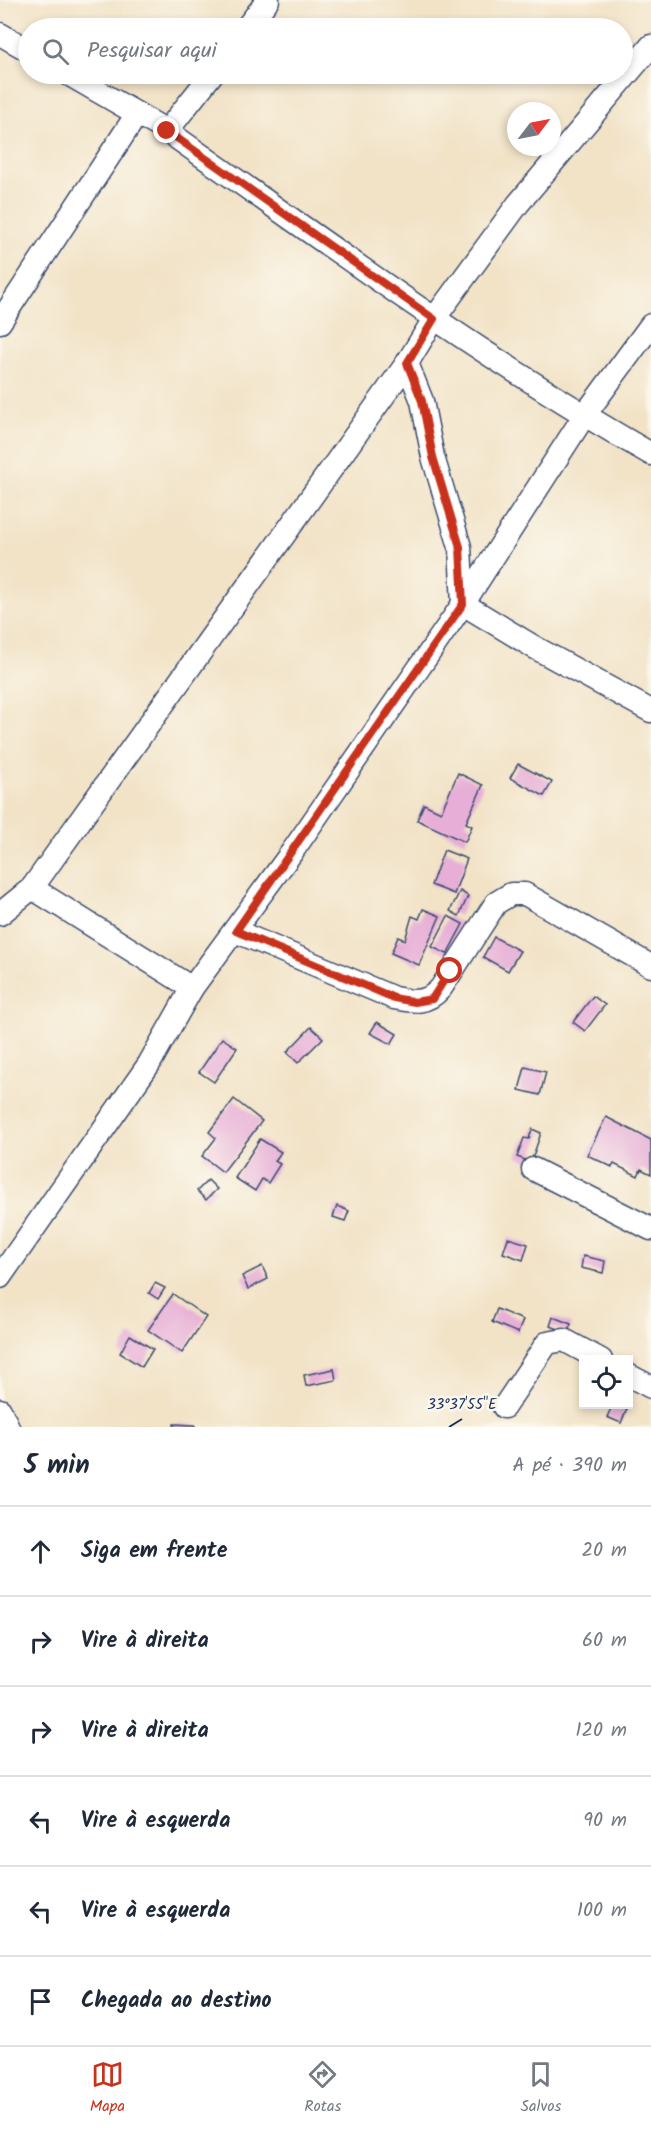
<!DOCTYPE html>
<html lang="pt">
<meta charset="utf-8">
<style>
body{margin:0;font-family:Kalam,sans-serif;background:#f6f6f7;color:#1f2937}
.controls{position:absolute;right:18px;bottom:18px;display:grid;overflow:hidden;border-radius:0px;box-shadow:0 3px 9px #0003}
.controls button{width:54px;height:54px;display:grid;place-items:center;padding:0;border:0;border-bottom:2px solid #e0e1e3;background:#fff;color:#1f2937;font:30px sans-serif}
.compass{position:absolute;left:507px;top:102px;width:54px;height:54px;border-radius:50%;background:#fff;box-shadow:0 3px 9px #0003;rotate:58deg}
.stop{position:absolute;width:18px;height:18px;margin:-14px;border:4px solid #c8321e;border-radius:50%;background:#fff}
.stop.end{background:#c8321e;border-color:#fff;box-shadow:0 2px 6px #0008}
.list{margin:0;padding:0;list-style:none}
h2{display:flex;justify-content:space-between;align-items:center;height:78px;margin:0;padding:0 24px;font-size:26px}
h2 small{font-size:20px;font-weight:400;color:#747a83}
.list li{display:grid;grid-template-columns:39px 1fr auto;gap:18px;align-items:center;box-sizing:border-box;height:90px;padding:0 24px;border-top:2px solid #e0e1e3}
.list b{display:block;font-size:22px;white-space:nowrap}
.list em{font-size:20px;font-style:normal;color:#747a83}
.icon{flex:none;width:33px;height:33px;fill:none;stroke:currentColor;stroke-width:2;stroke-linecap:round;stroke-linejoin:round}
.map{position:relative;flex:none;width:651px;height:1427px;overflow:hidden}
.search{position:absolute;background:#fff;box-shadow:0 3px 9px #0003;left:18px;right:18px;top:18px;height:66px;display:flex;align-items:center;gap:15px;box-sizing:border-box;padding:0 21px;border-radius:33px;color:#747a83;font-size:22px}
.sheet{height:618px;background:#fff}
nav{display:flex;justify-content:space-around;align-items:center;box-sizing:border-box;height:84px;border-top:2px solid #e0e1e3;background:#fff;font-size:16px;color:#747a83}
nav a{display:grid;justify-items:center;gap:3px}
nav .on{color:#c8321e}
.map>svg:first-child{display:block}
</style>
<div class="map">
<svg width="651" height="1427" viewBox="0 0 651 1427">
<rect width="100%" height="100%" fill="#fbf7ec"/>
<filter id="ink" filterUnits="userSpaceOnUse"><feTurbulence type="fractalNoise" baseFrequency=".0167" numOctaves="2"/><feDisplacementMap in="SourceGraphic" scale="12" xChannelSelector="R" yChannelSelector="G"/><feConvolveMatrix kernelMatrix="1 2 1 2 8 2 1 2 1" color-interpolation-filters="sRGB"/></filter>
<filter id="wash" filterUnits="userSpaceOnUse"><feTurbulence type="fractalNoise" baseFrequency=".008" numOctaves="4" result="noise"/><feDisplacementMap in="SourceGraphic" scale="24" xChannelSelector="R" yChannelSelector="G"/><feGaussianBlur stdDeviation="1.35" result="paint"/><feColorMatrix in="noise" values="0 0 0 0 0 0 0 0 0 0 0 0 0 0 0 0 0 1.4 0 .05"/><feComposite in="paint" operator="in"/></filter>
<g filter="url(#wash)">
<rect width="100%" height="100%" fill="#f2e3c7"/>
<g id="blocks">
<!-- building -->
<g fill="#e7afd7">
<path d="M518,764L552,782L544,796L510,778Z"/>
<path d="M458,773L483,785L466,823L472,826L465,842L417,820L424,804L441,812Z"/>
<path d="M444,850L467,859L454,894L431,885Z"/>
<path d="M460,891L468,896L459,916L450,911Z"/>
<path d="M423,909L440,916L419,965L391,953L398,937L405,940L412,916L419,919Z"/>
<path d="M448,916L463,924L447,954L432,947Z"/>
<path d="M494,937L520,951L508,971L483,957Z"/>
<path d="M593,996L605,1005L585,1031L573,1022Z"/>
<path d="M377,1022L397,1034L391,1044L370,1033Z"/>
<path d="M311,1027L323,1038L298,1063L287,1052Z"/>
<path d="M222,1038L237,1048L214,1082L199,1072Z"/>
<path d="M525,1067L546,1072L540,1095L519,1090Z"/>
<path d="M234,1099L262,1121L223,1172L202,1156L216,1138L209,1132Z"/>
<path d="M606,1117L651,1140V1174L641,1169L638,1176L614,1164L612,1167L587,1155Z"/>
<path d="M532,1129L541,1133L531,1162L517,1157L524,1138L529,1139Z"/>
<path d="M260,1139L281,1152L275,1161L280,1164L268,1183L262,1179L255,1191L235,1178Z"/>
<path d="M208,1180L217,1189L206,1200L197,1191Z"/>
<path d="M337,1206L349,1211L345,1221L333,1217Z"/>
<path d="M508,1238L528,1244L523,1260L503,1253Z"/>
<path d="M583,1256L605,1261L603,1273L581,1268Z"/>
<path d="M262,1266L268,1279L248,1289L242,1276Z"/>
<path d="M155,1283L165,1288L158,1299L149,1293Z"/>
<path d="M173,1294L206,1317L182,1353L148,1330Z"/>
<path d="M497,1309L523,1320L518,1333L492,1322Z"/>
<path d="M553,1317L571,1324L568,1332L550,1326Z"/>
<path d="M130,1335L153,1349L142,1367L120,1353Z"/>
<path d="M334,1369L336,1380L306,1386L304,1375Z"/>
<path d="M613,1404H629L621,1423L607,1417Z"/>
<path d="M174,1424L195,1425V1427H174Z"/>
</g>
</g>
</g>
<g filter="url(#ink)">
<use href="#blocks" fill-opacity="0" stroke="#3b4a6e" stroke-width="1.5"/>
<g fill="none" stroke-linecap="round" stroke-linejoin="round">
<defs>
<g id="minor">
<path d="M246,28L268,0"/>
<path d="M0,34L28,50"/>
<path d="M651,46L518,204L434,319L407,363L422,401L433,457L460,547L463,604L534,647L651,711"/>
<path d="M68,74L167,131L212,74"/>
<path d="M167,131C326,243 482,358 651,454"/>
<path d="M0,322L137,114"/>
<path d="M0,914L32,888"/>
<path d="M235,931L394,998C414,1002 427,1004 441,988L496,903L511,894H525L651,966"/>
<path d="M192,988L32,888L407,363"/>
<path d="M533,1169L651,1229"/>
<path d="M0,1277L149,1064L192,988L292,852L463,604L584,416L651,325"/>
<path d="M628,1375L651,1387"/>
<path d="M504,1407L547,1343L564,1340L601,1360"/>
<path d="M0,1410L8,1427"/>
</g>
</defs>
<!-- minor casing -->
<use href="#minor" stroke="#3b4a6e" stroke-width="25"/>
<!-- minor -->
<use href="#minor" stroke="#fff" stroke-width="22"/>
</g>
</g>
<g fill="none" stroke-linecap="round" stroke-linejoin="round" filter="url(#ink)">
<!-- route -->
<path stroke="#c8321e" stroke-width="8" d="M167,131L434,319L407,363L422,401L433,457L460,547L463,604L236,931L394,998L415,1002L432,999L450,971"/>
</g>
<!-- ticks -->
<path fill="none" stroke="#1b2f5e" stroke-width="2" d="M449,1427L462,1419"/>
<g font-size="15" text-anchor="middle" fill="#1b2f5e" stroke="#fbf7ec" stroke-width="5" stroke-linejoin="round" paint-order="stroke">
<text x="462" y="1409">33°37'55"E</text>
</g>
</svg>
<div class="controls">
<button><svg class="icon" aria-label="locate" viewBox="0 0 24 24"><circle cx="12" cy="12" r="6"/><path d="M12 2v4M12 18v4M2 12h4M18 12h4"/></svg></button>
</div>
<svg class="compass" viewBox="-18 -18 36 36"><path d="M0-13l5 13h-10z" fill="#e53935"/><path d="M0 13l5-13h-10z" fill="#747a83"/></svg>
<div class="stop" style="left:450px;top:971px"></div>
<div class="stop end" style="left:167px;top:131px"></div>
<div class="search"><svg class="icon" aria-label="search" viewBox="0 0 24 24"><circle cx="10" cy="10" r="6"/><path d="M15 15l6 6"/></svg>Pesquisar aqui</div>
</div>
<section class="sheet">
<h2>5 min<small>A pé · 390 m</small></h2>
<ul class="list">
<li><svg class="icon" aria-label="ahead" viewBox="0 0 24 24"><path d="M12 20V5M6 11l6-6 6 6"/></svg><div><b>Siga em frente</b></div><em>20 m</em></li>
<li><svg class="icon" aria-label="right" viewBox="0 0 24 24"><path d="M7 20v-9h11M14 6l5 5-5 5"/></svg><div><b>Vire à direita</b></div><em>60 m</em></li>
<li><svg class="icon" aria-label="right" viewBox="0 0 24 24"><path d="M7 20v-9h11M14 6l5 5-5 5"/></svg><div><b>Vire à direita</b></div><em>120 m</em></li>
<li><svg class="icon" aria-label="left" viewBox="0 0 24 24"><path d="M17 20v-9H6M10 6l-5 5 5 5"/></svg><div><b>Vire à esquerda</b></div><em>90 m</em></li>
<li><svg class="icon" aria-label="left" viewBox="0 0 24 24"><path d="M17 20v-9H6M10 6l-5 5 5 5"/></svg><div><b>Vire à esquerda</b></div><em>100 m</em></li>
<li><svg class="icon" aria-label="arrive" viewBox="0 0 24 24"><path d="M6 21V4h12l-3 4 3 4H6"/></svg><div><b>Chegada ao destino</b></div></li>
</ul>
</section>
<nav>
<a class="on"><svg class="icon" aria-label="map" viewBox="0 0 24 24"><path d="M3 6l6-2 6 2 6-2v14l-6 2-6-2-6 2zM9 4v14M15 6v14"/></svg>Mapa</a>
<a><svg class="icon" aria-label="directions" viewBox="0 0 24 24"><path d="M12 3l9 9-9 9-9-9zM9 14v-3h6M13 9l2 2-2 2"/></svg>Rotas</a>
<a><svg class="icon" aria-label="saved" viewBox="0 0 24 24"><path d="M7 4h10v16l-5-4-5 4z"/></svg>Salvos</a>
</nav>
